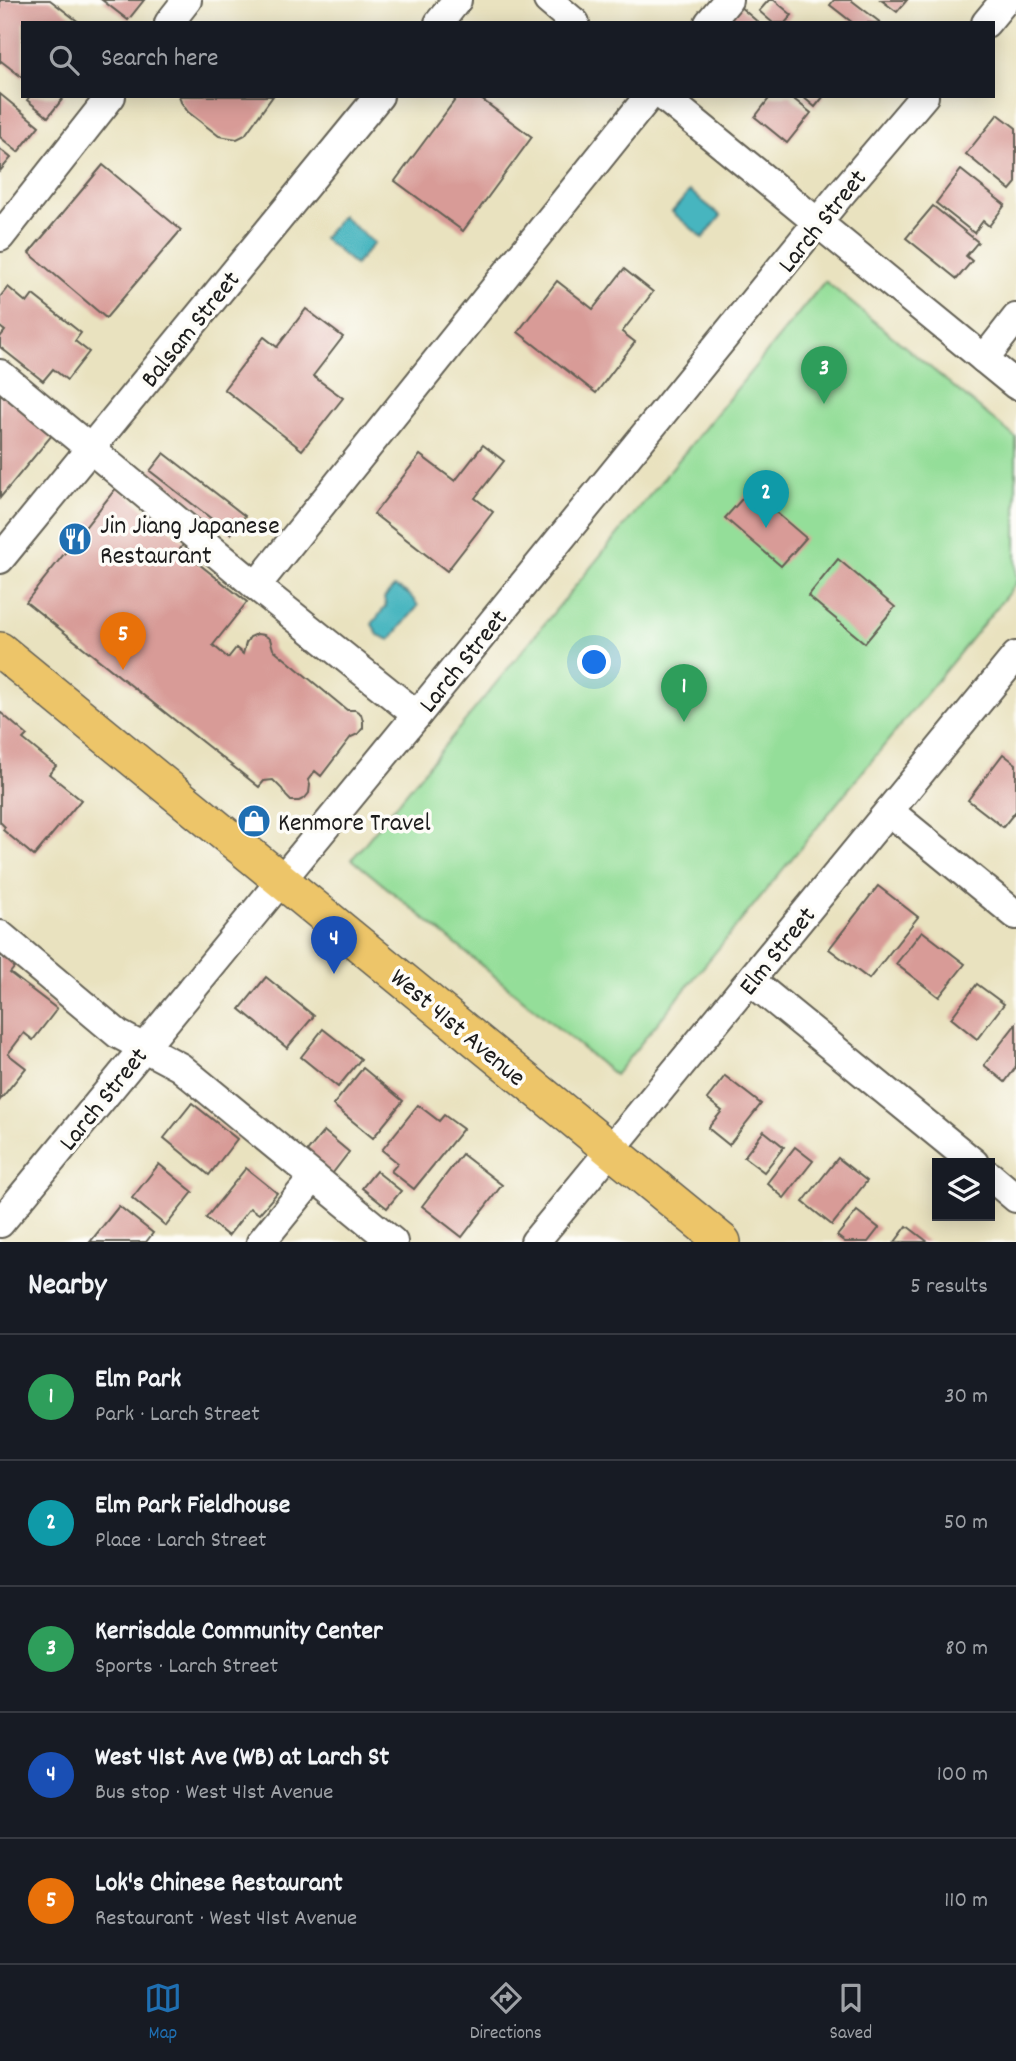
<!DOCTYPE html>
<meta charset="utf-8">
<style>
body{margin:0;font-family:Dekko,sans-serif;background:#242831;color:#f1f3f6}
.controls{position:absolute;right:21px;bottom:21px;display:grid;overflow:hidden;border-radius:0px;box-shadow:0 4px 18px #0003}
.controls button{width:63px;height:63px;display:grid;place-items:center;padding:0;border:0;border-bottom:2px solid #363941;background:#171b24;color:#f1f3f6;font:35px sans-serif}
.you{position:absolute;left:595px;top:663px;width:24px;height:24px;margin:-18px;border:5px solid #fff;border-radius:50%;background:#1a73e8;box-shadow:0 0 0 10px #1a73e833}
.badge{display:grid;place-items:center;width:46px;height:46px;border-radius:50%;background:#1f6fb2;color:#fff;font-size:23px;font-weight:700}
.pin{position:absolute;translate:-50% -58px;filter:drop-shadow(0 2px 4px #0008)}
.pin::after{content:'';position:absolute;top:37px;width:24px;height:21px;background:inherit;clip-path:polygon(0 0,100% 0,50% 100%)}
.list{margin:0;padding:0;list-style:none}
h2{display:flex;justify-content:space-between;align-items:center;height:91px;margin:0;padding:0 28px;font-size:30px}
h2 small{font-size:23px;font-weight:400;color:#9ea1a6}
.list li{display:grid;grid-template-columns:46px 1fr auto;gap:21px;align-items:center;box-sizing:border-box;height:126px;padding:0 28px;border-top:2px solid #363941}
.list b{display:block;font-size:26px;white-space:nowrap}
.list p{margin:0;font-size:23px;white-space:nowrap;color:#9ea1a6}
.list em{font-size:23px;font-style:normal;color:#9ea1a6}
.icon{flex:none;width:38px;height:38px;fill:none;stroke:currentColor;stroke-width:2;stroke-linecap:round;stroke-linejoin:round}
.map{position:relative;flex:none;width:1016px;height:1242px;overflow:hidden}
.search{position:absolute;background:#171b24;box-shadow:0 4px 18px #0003;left:21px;right:21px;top:21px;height:77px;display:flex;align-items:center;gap:18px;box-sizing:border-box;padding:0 24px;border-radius:0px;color:#9ea1a6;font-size:26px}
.sheet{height:721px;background:#171b24}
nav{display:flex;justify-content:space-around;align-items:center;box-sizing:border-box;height:98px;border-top:2px solid #363941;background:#171b24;font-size:19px;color:#9ea1a6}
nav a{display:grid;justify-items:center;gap:4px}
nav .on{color:#1f6fb2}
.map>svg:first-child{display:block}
</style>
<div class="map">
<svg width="1016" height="1242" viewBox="0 0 1016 1242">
<rect width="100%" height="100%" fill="#fdfcf7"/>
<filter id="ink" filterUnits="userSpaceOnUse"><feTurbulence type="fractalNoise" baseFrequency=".0143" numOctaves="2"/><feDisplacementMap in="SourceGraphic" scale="14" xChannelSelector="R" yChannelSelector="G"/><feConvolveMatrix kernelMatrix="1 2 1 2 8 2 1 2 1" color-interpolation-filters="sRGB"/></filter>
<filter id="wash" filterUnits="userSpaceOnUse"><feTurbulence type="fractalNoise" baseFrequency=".00686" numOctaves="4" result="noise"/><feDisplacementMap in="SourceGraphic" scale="28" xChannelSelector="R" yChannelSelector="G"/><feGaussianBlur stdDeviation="1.57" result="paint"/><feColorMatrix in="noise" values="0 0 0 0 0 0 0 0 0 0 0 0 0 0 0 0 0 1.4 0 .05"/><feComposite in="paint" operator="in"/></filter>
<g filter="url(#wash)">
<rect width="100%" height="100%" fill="#e9e2bf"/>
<!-- green -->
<path fill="#94de99" stroke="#587d5a" stroke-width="2" d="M825,281L1016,438V584L615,1075L352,859Z"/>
<!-- water -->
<g fill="#46b5bf" stroke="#31686e" stroke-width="2">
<path d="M690,191L721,216L703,238L672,212Z"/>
<path d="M342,216L374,243L355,265L323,238Z"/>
<path d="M394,587C404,589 414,598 418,606L390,640L378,635L372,624L386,606L384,598Z"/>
</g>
<g id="blocks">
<!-- building -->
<g fill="#d89b97">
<path d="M0,0H50L80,23H23V78L1,61L0,63Z"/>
<path d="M102,0H144L128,20Z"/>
<path d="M769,0H774L792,15L785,23H773L759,11Z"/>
<path d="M834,0H851L881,23H853L830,5Z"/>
<path d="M881,0H907L897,12Z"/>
<path d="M739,6L759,23H725Z"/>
<path d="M0,94L39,126L18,152L0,137Z"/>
<path d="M30,96H65L48,117L27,100Z"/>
<path d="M179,96H273L245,135L237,139L219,136L188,112L181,102Z"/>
<path d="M458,96H477L532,137L463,231L395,181Z"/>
<path d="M771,96H790L811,113L787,143L755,117Z"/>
<path d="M802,96H824L815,107Z"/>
<path d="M998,114L1016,128V183L1010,190L966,154Z"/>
<path d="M0,149L11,158L0,171Z"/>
<path d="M103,165L181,230L106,318L29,253Z"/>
<path d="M961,170L1005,205L989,226L983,221L974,233L936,203Z"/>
<path d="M933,206L978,242L966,256L972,261L957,279L906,238Z"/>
<path d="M624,269L653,292L622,332L635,342L596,393L518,332L557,281L593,309Z"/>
<path d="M8,287L27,303L33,295L81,333L75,341L89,352L67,380L53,369L43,381L0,347V337L5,331L0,327V297Z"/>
<path d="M306,309L343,337L313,376L343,398L302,450L224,389L264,337L277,347Z"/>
<path d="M0,390L53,434L0,498Z"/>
<path d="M483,445L504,461L475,498L493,512L447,571L374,514L420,455L455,481Z"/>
<path d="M164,453L245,516L231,534L150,471Z"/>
<path d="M117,487L185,542L180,549L247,602L213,645L228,658L236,648L243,654L246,643L250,637L257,634L264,635L270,639L273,649L347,710H355L361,714L363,721V728L358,734L351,737L321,776L315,771L308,780L310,785L309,793L305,798L299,801H291L286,796L282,789L273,780L264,781L259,787L26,602Z"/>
<path d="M750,490L806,538L781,566L725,518Z"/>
<path d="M838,559L895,607L865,643L808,596Z"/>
<path d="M0,712L27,735L23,739L56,766L49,774L81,800L34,856L3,830L5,827L0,822Z"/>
<path d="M1003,754L1016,764V811L1003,827L968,800Z"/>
<path d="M878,886L918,917L869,979L829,949Z"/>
<path d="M922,931L965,964L939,997L896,964Z"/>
<path d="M0,948L18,963L10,973L57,1009L33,1040L24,1033L8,1054L26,1068L0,1100Z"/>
<path d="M266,977L314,1016L287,1048L240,1009Z"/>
<path d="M977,984L1004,1004L977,1039L951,1018Z"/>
<path d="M1016,1024V1067L1005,1082L984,1065Z"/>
<path d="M323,1029L361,1059L338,1087L301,1057Z"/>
<path d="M363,1068L403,1101L373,1138L333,1105Z"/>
<path d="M725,1076L761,1104L729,1145L708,1128L722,1111L707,1099Z"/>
<path d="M192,1103L237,1139L209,1175L164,1138Z"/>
<path d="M418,1105L439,1121L444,1115L463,1129L414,1189L391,1171L398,1163L382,1150Z"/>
<path d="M324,1131L349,1152L332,1174L306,1153Z"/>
<path d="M764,1131L784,1147L764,1172L744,1157Z"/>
<path d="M795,1147L813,1161L784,1198L767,1183Z"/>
<path d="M462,1154L502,1185L462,1237L422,1206Z"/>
<path d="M838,1158L867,1181L832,1225L803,1202Z"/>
<path d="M159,1164L193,1192L166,1226L132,1198Z"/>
<path d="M246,1168L277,1193L259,1214L250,1208L228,1236L206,1218Z"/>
<path d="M376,1171L401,1191L387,1208L362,1188Z"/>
<path d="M119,1206L153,1233L146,1242H90Z"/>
<path d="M857,1211L879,1228L868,1242H845L837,1236Z"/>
<path d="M907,1226L928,1242H895Z"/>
</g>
</g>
</g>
<g filter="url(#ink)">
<use href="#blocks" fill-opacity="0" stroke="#646155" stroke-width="2"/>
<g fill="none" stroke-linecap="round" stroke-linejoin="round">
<defs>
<g id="minor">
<path d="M548,0L575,23"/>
<path d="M169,23L187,0"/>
<path d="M439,23L457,0"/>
<path d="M709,23L728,0"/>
<path d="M986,23L1005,0"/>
<path d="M663,96L1016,385"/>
<path d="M0,237L111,96"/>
<path d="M984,359L1016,318"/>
<path d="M0,374L256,586L417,715"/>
<path d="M0,559L379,96"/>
<path d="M256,586L649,96"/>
<path d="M889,811L1016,915"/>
<path d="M0,935L118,1034L180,1067L393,1242"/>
<path d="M751,981L974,1163"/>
<path d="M990,1176L1016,1198"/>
<path d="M0,1223L417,715L839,196L924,96"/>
<path d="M261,1242L314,1177"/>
<path d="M535,1242L1016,656"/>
</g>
<path id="major" d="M0,650L723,1242"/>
</defs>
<!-- minor casing -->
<use href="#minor" stroke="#646155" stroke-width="32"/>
<!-- major casing -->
<use href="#major" stroke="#646155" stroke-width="38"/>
<!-- minor -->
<use href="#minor" stroke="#fff" stroke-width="28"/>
<!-- major -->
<use href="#major" stroke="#edc569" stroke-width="35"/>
</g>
</g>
<!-- icons -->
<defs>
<symbol id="restaurant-disc" viewBox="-11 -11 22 22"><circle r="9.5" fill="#1f6fb2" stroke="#fdfcf7"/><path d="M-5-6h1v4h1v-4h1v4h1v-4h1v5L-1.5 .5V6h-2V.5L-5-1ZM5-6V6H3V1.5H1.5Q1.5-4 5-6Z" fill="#fff"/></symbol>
<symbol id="shop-disc" viewBox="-11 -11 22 22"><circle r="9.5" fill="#1f6fb2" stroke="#fdfcf7"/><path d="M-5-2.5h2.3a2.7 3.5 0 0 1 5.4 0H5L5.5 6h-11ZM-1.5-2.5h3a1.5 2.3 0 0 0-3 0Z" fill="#fff"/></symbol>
</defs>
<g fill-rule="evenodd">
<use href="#restaurant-disc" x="56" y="520" width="38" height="38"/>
<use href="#shop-disc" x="235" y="802" width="38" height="38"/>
</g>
<g text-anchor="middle" stroke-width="7" stroke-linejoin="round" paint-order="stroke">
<!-- street labels -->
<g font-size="26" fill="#1c1c1c" stroke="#fdfcf7">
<text transform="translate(821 220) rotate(-51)" y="9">Larch Street</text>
<text transform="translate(189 328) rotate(-51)" y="9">Balsam Street</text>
<text transform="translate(462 660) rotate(-51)" y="9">Larch Street</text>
<text transform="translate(776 950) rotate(-51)" y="9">Elm Street</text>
<text transform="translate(459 1026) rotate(40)" y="9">West 41st Avenue</text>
<text transform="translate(102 1098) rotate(-51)" y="9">Larch Street</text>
</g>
<!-- poi labels -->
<g font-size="26" fill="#1c1c1c" stroke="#fdfcf7" text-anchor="start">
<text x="100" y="533">Jin Jiang Japanese<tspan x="100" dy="30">Restaurant</tspan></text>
<text x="278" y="830">Kenmore Travel</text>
</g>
</g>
</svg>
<div class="controls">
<button><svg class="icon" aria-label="layers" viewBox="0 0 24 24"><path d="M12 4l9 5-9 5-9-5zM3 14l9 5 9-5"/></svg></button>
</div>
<div class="you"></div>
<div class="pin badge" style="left:684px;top:722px;background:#2e9e5b">1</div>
<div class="pin badge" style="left:766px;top:528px;background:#0f9aa8">2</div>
<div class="pin badge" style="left:824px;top:404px;background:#2e9e5b">3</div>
<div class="pin badge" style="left:334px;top:974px;background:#1a4fb4">4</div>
<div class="pin badge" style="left:123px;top:670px;background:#e8710a">5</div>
<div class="search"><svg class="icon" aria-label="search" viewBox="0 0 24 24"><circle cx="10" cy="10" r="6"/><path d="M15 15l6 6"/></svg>Search here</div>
</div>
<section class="sheet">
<h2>Nearby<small>5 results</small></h2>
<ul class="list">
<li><span class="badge" style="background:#2e9e5b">1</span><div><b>Elm Park</b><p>Park · Larch Street</p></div><em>30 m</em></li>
<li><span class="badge" style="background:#0f9aa8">2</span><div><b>Elm Park Fieldhouse</b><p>Place · Larch Street</p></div><em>50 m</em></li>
<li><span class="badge" style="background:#2e9e5b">3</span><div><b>Kerrisdale Community Center</b><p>Sports · Larch Street</p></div><em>80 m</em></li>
<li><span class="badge" style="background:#1a4fb4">4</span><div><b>West 41st Ave (WB) at Larch St</b><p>Bus stop · West 41st Avenue</p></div><em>100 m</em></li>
<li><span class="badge" style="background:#e8710a">5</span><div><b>Lok's Chinese Restaurant</b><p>Restaurant · West 41st Avenue</p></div><em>110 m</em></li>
</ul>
</section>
<nav>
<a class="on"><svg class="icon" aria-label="map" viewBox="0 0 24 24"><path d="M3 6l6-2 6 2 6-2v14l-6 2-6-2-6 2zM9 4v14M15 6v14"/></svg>Map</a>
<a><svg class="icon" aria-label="directions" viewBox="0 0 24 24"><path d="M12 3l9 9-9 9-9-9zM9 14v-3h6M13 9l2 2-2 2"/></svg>Directions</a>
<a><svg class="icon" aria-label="saved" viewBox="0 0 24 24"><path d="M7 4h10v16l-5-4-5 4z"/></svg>Saved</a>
</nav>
